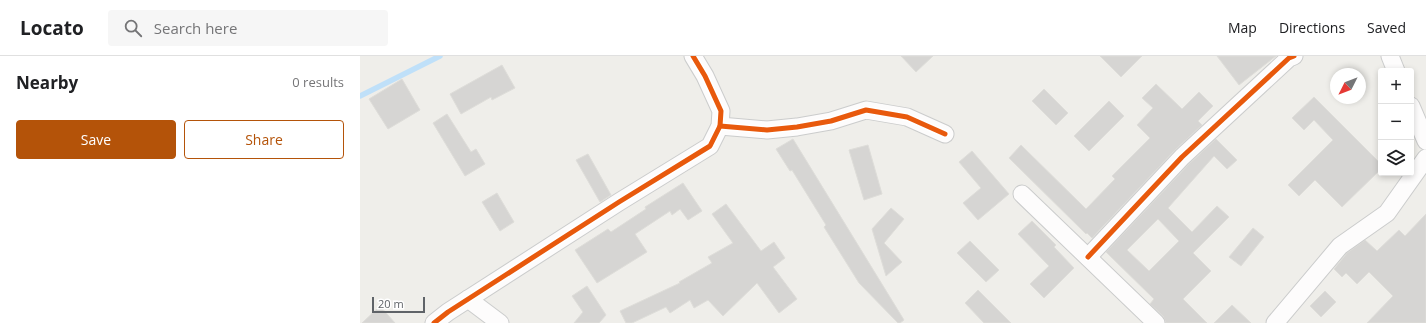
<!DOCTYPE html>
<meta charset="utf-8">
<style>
body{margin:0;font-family:"Open Sans",sans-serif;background:#f6f6f6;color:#202124}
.controls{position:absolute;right:12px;top:12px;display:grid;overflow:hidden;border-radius:4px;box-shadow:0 2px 6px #0003}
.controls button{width:36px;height:36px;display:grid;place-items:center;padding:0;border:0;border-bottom:1px solid #e0e0e0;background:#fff;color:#202124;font:20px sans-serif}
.compass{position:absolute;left:970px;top:12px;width:36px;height:36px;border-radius:50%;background:#fff;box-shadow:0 2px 6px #0003;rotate:228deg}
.scale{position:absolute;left:12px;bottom:10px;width:53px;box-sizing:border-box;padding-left:4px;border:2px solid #5f6368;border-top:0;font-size:11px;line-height:14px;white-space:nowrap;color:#5f6368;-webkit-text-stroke:3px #fff;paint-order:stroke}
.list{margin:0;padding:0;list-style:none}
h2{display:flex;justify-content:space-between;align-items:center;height:52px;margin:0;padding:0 16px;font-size:17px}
h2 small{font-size:13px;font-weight:400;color:#757577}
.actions{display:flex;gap:8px;padding:12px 16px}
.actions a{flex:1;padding:9px 0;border:1px solid #b45309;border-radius:4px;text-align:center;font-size:14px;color:#b45309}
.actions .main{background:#b45309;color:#fff}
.icon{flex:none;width:22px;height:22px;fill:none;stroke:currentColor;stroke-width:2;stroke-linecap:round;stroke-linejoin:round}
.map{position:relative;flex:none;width:1066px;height:267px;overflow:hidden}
header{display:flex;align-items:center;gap:24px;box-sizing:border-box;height:56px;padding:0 20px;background:#fff;border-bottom:1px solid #e0e0e0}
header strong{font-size:19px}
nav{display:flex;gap:22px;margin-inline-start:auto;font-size:14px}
.search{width:280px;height:36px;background:#f6f6f6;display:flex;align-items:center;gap:10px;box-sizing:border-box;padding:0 14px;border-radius:4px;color:#757577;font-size:15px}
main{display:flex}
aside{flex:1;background:#fff}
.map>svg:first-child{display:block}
</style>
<header>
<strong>Locato</strong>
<div class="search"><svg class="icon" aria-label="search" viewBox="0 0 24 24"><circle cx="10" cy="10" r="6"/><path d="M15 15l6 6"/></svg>Search here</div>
<nav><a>Map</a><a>Directions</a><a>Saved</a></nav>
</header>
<main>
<aside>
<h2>Nearby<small>0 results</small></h2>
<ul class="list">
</ul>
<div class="actions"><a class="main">Save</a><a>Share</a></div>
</aside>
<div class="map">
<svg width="1066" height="267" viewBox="0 0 1066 267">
<rect width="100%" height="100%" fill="#efeeea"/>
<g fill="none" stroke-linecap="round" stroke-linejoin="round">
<!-- stream -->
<path stroke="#bfe0f9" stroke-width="5.5" d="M0,40L80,0"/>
</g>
<!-- building -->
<g fill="#d6d5d3" stroke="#deddd9" fill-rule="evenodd">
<path d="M541,0H573L556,16Z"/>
<path d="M740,0H782L761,21Z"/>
<path d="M857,0H916L879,29Z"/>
<path d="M142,9L155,32L132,44L131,41L101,58L90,38Z"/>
<path d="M42,23L60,54L28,73L9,43Z"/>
<path d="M796,28L822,53L839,36L853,50L838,65L842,69L815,94L732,182L727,177L726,178L649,102L661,89L726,153L755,123L752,120L790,82L777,69L793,52L782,42Z"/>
<path d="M684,33L708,57L696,69L672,45Z"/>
<path d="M954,41L1021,108V113L982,151L955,124L939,140L928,129L973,84L954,64L944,74L932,62Z"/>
<path d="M749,45L764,60L729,95L714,80Z"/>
<path d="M87,58L111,96L116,93L125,108L105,120L73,67Z"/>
<path d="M433,83L544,264L540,267H538L499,227L464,171L466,169L432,114L430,115L416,93Z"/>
<path d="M856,83L877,104L867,113L854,100L808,152L832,176L857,150L869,161L833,197L851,215L823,243L847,267H806L803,260L790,248L794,243L746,196L829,108ZM798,163L819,185L789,215L767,194Z"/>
<path d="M508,89L522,138L504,144L489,94Z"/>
<path d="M612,95L649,138L618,164L603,147L621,132L599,106Z"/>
<path d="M228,98L251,139L240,146L216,104Z"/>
<path d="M323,127L342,155L328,164L320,153L312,159L310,155L275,178L287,196L237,227L215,194L248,173L251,176L286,153L285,151Z"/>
<path d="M137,137L154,166L140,175L122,146Z"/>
<path d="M366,148L401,195L414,186L425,202L413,211L437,243L419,257L397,227L363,260L348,244L334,252L330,244L310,257L306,251L272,267H266L260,255L320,227L319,226L352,207L348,201L373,187L352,158Z"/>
<path d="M531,152L544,163L524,187L542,206L526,220L512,173Z"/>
<path d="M1066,158V267H1007L1033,240L1009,216L997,228L986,217L982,221L974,213L987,197L1005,184L1017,195L1039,174L1045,180Z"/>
<path d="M672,165L696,189L694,191L714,212L684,242L670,228L689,210L658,178Z"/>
<path d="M893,172L904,181L881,210L869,201Z"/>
<path d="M610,185L639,214L626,226L597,197Z"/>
<path d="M227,230L246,259L239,267H214L223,256L212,240Z"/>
<path d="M618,234L651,267H624L605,247Z"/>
<path d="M965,235L976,246L961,261L950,250Z"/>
<path d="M872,249L891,267H854Z"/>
<path d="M20,250L35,267H2Z"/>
</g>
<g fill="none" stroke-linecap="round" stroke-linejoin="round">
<defs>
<g id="street">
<path d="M1030,0L1036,15"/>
<path d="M1051,50L1066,85"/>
<path d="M360,70L407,74L437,71L471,65L506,54L547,61L585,78"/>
<path d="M662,138L796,267"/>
<path d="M728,201L822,101L929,2L934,0"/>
<path d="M108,243L140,267"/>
<path d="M74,267L88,256L259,146L350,90L360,70L361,55L345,20L333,0"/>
<path d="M915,267L980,190L1027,157L1066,102"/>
</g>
</defs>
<!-- street casing -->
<use href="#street" stroke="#cbcccc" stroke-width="19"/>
<!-- street -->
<use href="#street" stroke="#fdfcfc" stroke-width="17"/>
<defs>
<g id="cycleway">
<path d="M360,70L407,74L437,71L471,65L506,54L547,61L585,78"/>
<path d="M728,201L822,101L929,2L934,0"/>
<path d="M74,267L88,256L259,146L350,90L360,70L361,55L345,20L333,0"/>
</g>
</defs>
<!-- cycleway casing -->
<use href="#cycleway" stroke="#fff" stroke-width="8"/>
<!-- cycleway -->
<use href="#cycleway" stroke="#e8590c" stroke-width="5"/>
</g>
</svg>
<div class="controls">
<button>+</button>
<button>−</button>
<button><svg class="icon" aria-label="layers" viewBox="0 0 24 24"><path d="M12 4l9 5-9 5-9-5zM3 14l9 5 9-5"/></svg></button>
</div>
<svg class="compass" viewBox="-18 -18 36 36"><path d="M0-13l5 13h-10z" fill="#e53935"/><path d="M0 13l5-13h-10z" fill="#757577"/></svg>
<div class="scale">20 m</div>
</div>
</main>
